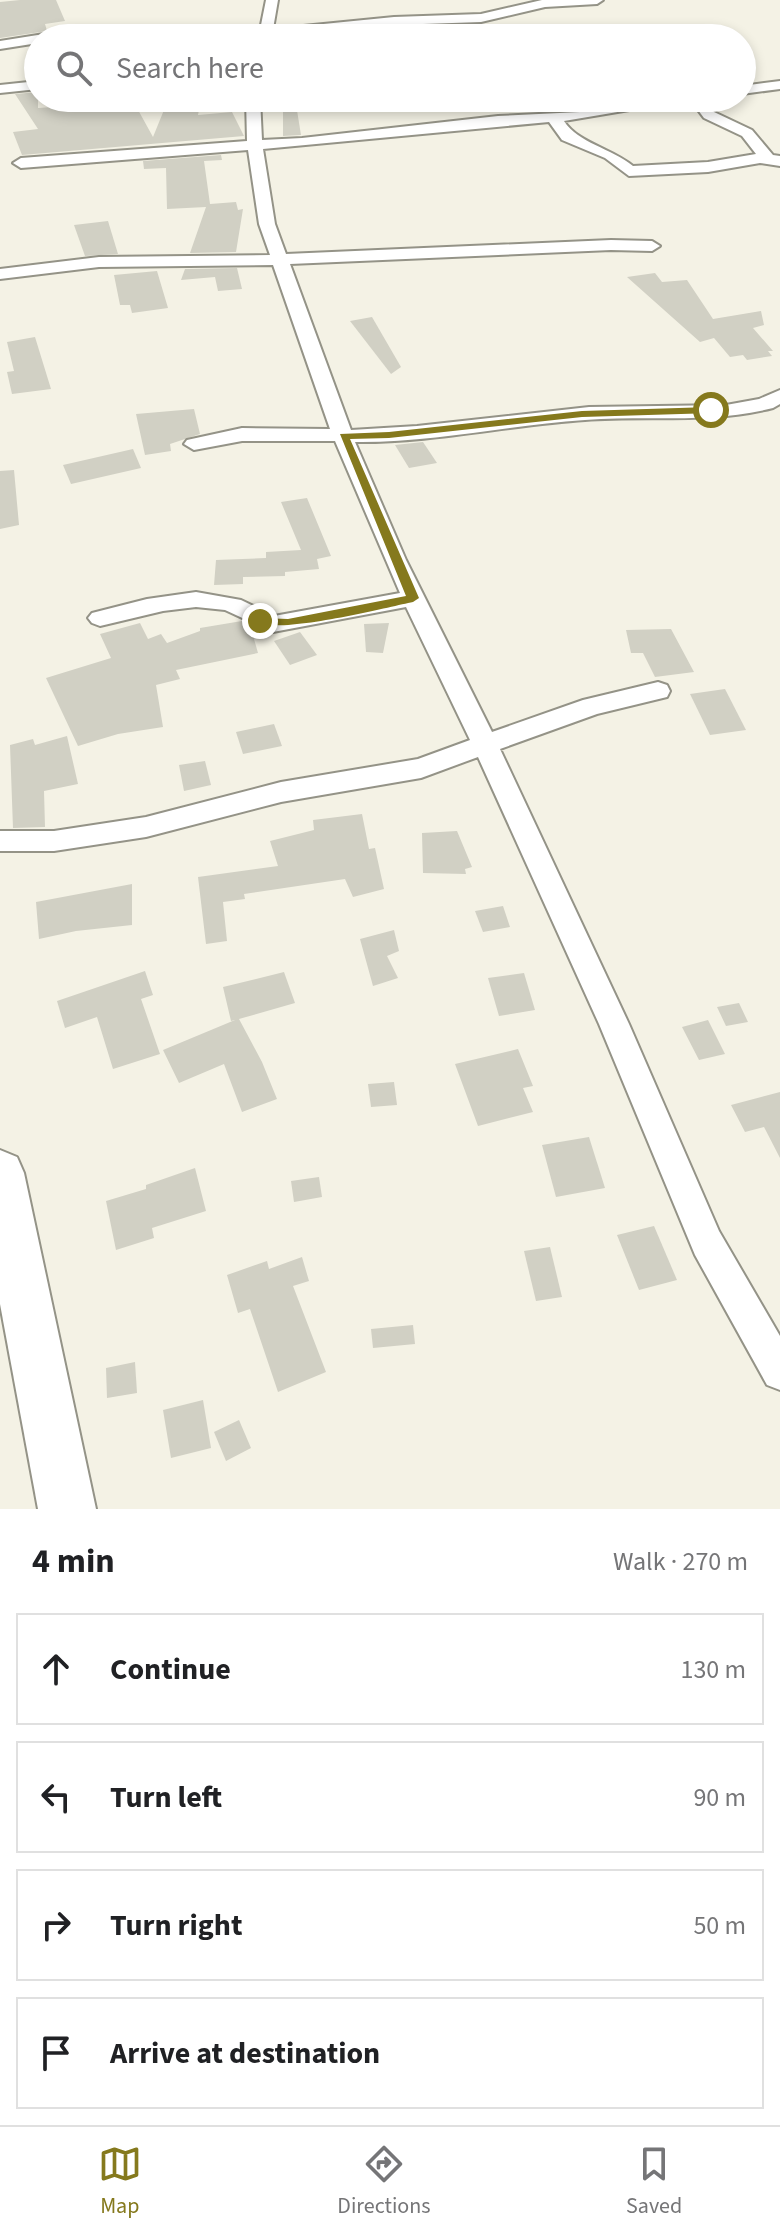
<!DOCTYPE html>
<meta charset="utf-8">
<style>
body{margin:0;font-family:"Source Sans 3",sans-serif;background:#f6f6f6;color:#202124}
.stop{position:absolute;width:24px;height:24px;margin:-18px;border:6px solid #85791d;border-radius:50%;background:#fff}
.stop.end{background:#85791d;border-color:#fff;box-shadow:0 2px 8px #0008}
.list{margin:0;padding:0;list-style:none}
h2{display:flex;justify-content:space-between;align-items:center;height:104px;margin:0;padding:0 32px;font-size:34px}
h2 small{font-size:26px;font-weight:400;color:#757577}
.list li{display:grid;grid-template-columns:52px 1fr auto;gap:24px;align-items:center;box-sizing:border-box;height:112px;margin:0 16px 16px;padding:0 16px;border:2px solid #e0e0e0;border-radius:0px}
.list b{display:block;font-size:30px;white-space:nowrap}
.list em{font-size:26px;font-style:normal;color:#757577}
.icon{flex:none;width:44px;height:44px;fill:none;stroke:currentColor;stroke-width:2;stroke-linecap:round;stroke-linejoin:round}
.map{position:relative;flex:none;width:780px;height:1509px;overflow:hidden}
.search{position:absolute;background:#fff;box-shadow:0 4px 12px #0003;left:24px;right:24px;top:24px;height:88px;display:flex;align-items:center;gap:20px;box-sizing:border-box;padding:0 28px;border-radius:44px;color:#757577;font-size:30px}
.sheet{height:616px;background:#fff}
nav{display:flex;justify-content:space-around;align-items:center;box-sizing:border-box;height:112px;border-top:2px solid #e0e0e0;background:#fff;font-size:22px;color:#757577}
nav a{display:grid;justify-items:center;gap:4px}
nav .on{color:#85791d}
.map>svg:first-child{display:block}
</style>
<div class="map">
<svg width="780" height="1509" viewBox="0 0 780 1509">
<rect width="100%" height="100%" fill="#f4f2e5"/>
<!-- building -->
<g fill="#d1d0c4">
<path d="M20,0H56L65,21L45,24L47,31L0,38V2Z"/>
<path d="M38,92V108L116,103L120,110L137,108L153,137L166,105H200L198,115L232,112L244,136L22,155L13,132L38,129L15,94Z"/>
<path d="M283,98H295L301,135L283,136Z"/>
<path d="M221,155L222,160L204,161L210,204L236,202L238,210L243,209L236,252L190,253L206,207L167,209L166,168L144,169L143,161Z"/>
<path d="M108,221L118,254L85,256L74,225Z"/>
<path d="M237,268L242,289L218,291L215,277L181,280L185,269Z"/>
<path d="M157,271L168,308L132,313L130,305H120L114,275Z"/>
<path d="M655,273L662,282L687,280L713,319L761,311L764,325L753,328L773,351H768L772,356L747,360L743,355L730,357L714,338L700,342L627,277Z"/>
<path d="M372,317L401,367L391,374L350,321Z"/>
<path d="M35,337L51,389L12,394L7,372L14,371L7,342Z"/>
<path d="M194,409L200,434L170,444L171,451L145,455L136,414Z"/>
<path d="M423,442L437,463L409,468L395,445Z"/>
<path d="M133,449L141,468L71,484L63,465Z"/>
<path d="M14,470L19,525L0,529V471Z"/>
<path d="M307,498L331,556L317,559L319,569L285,572V576L243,577V584L214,585L216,560L266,558V552L301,550L281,502Z"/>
<path d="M242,621L250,625L258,653L176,670L180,679L156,685L163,727L118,734L78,746L46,678L111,658L100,634L140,623L148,639L161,634L167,643L200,631V628Z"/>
<path d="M389,623L383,653L366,652L364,624Z"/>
<path d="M671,629L694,672L655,677L643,653H631L626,630Z"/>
<path d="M300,632L317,655L290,665L274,641Z"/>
<path d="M725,689L746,730L710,735L690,694Z"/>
<path d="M274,724L282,746L243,754L236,732Z"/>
<path d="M67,736L78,784L44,791L45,827L13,828L10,745L33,739L35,745Z"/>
<path d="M205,761L211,785L184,791L179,765Z"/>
<path d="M362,814L369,849L375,848L384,889L353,897L345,879L244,894L245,899L223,902L227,941L206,944L198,877L278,866L270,841L314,830L313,820Z"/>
<path d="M457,831L472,867L465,869L466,874L423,873L422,833Z"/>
<path d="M132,884V925L76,931L39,939L36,902Z"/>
<path d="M503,906L510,927L483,932L475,911Z"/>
<path d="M394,930L399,951L387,956L398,978L373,986L360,939Z"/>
<path d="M145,971L153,995L141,999L160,1054L113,1069L97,1017L65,1028L57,1001Z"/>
<path d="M284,972L295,1003L239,1019L262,1062L277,1099L242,1112L224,1064L179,1083L163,1050L235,1020L231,1021L223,987Z"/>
<path d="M524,973L535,1010L499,1016L488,978Z"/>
<path d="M739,1003L748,1022L726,1026L717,1007Z"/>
<path d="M708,1020L725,1054L699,1060L682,1027Z"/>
<path d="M518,1049L533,1086L523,1088L533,1112L478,1126L455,1064Z"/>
<path d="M394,1082L397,1105L371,1107L368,1084Z"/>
<path d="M780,1092V1158L764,1127L745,1132L731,1105Z"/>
<path d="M589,1137L605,1188L556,1197L542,1145Z"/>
<path d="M195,1168L206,1211L152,1228L154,1238L116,1250L106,1201L146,1189V1185Z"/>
<path d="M319,1177L322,1197L294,1202L291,1181Z"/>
<path d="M654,1226L677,1280L639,1290L617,1235Z"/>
<path d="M550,1247L562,1297L536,1301L524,1251Z"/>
<path d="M302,1257L309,1281L293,1286L326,1372L278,1392L250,1309L238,1313L227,1275L267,1261L269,1269Z"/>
<path d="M413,1325L415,1344L373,1348L371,1329Z"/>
<path d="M135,1362L137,1393L107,1398L106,1368Z"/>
<path d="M203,1400L211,1448L171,1458L163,1410Z"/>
<path d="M239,1420L251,1448L226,1461L214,1432Z"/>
</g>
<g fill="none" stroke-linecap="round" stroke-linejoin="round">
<defs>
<g id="street">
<path d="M266,0H278L273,29L394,17L481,14L542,0H603L597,4L545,7L481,22L394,25L272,38H214L221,34L260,30Z"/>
<path d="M44,34H121L128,38H38V43L0,49V41Z"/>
<path d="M38,81V89L0,93V85Z"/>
<path d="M780,81V89L742,94V86Z"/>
<path d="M246,98H260L262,140L302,138L498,116L580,112L654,98H684L677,102L564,121C578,143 611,148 633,166L708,162L756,154L742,136L704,118L689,98H703L714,112L752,130L773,155L780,156V166L760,163L708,172L629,176L605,158L562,140L549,122L263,149L275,224L286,254L611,240L652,241L660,246L652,251L611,250L290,264L351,430L417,426L589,407L726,405L759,399L780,390V404L773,408C711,424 649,415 585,420C509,425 432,443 355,442L406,560L492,732L583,700L658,682L667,685L670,691L667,697L597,714L500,749L629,1024L719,1231L780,1336V1390L767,1385L695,1255L599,1024L478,757L421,778L281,802L146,837L54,851H0V831H54L146,817L281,782L418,759L470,740L406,607L273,632L225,610L196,607L163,611L100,626L92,623L88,618L92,613L147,599L196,592L241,600L274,616L400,593L335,441H242L194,450L184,444L187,440L242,428L330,429L273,265L99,267L0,279V269L99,257L270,255L259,224L248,150L21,168L13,163L21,158L247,141Z"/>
</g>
<path id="secondary" d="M0,1150L17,1157L24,1173L96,1509H38L0,1304Z"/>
</defs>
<!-- street casing -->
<use href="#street" stroke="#949387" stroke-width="4"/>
<!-- secondary casing -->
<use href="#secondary" stroke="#949387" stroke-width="4"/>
<!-- street -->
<use href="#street" fill="#fff" fill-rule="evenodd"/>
<!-- secondary -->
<use href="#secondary" fill="#fff" fill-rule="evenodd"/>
</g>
<!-- route -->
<path fill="#85791d" d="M711,407L714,413L582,417L389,438L350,439L419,598L413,602C384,608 274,636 254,621L260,618L288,619L406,596L340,434L389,432L582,411Z"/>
</svg>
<div class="stop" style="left:711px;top:410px"></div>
<div class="stop end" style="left:260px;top:621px"></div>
<div class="search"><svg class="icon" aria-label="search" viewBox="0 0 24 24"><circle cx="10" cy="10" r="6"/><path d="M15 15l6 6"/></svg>Search here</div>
</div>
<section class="sheet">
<h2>4 min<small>Walk · 270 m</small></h2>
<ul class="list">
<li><svg class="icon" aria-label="ahead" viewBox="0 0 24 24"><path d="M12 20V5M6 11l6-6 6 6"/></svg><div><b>Continue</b></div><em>130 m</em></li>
<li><svg class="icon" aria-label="left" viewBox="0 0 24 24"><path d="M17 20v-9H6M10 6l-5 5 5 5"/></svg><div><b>Turn left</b></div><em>90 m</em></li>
<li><svg class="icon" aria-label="right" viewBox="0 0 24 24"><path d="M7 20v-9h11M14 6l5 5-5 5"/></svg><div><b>Turn right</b></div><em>50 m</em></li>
<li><svg class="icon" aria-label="arrive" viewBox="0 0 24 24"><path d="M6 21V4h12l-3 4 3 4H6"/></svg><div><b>Arrive at destination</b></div></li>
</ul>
</section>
<nav>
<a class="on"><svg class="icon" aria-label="map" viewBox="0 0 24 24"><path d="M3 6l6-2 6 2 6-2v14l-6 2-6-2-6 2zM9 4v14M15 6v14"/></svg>Map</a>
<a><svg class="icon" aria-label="directions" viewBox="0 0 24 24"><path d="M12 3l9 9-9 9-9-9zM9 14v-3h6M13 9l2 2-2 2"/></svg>Directions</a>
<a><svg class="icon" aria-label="saved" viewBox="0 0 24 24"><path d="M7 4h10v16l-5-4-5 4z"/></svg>Saved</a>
</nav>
